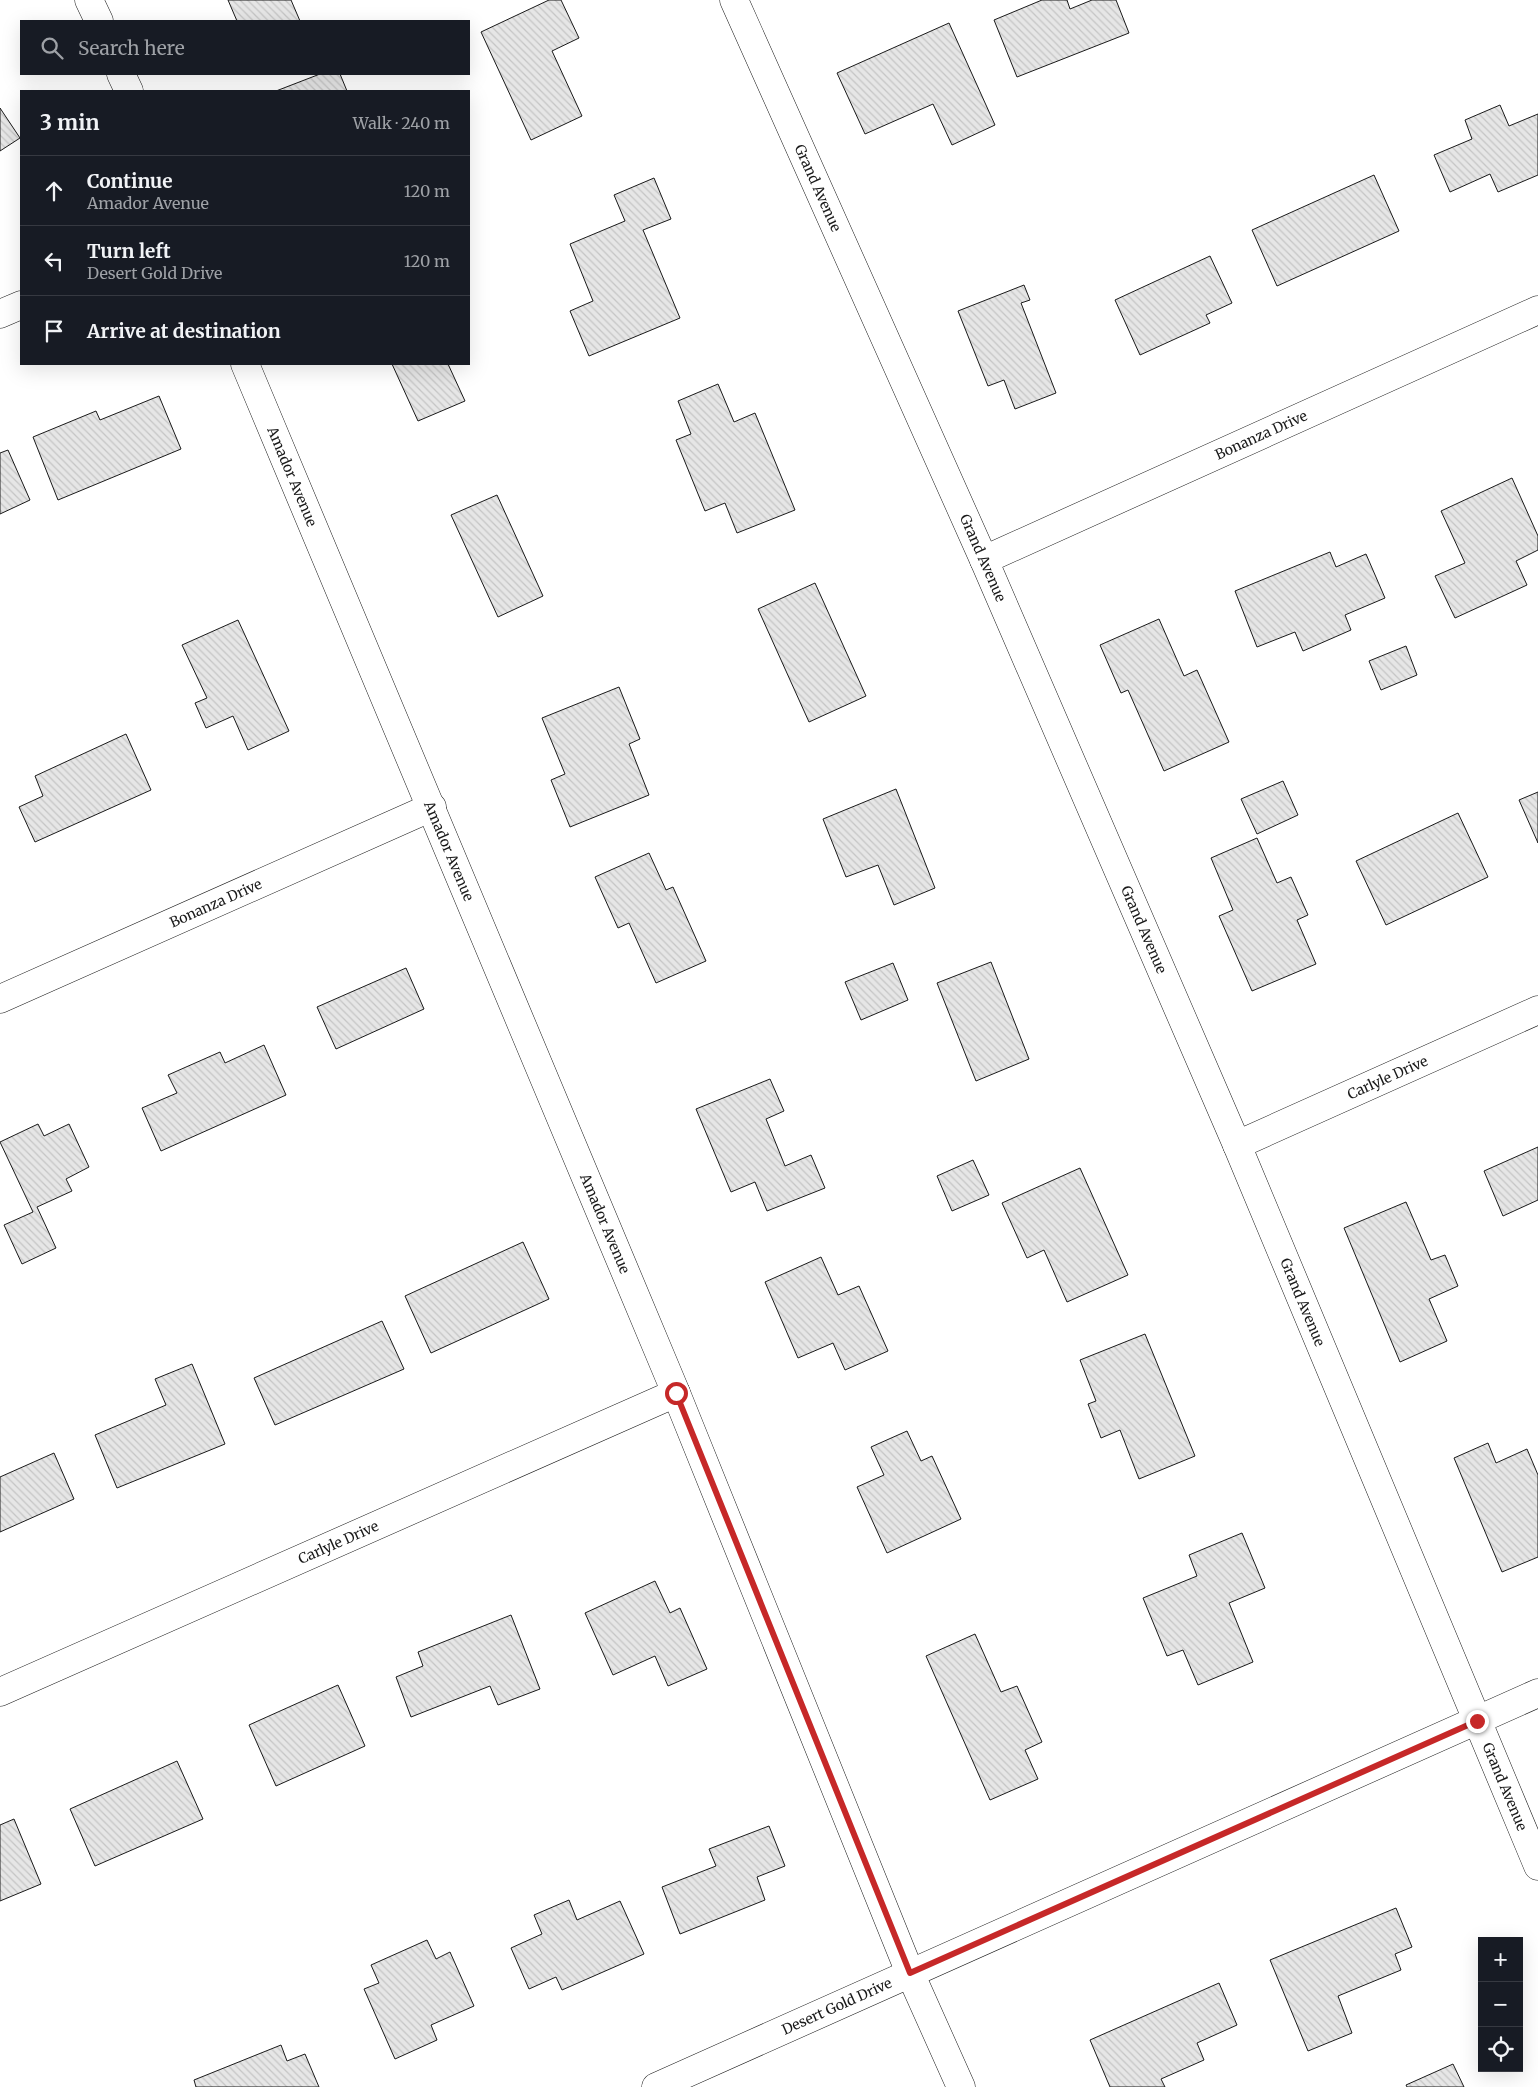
<!DOCTYPE html>
<meta charset="utf-8">
<style>
body{margin:0;font-family:Merriweather,serif;background:#20242c;color:#f1f3f6}
.controls{position:absolute;right:15px;bottom:15px;display:grid;overflow:hidden;border-radius:0px;box-shadow:0 5px 20px #0002}
.controls button{width:45px;height:45px;display:grid;place-items:center;padding:0;border:0;border-bottom:1px solid #363941;background:#171b24;color:#f1f3f6;font:25px sans-serif}
.stop{position:absolute;width:15px;height:15px;margin:-11px;border:4px solid #c62828;border-radius:50%;background:#fff}
.stop.end{background:#c62828;border-color:#fff;box-shadow:0 1px 5px #0008}
.list{margin:0;padding:0;list-style:none}
h2{display:flex;justify-content:space-between;align-items:center;height:65px;margin:0;padding:0 20px;font-size:21px}
h2 small{font-size:16px;font-weight:400;color:#9ea1a6}
.list li{display:grid;grid-template-columns:32px 1fr auto;gap:15px;align-items:center;box-sizing:border-box;height:70px;padding:0 20px;border-top:1px solid #363941}
.list b{display:block;font-size:19px;white-space:nowrap}
.list p{margin:0;font-size:16px;white-space:nowrap;color:#9ea1a6}
.list em{font-size:16px;font-style:normal;color:#9ea1a6}
.icon{flex:none;width:28px;height:28px;fill:none;stroke:currentColor;stroke-width:2;stroke-linecap:round;stroke-linejoin:round}
.map{position:relative;flex:none;width:1538px;height:2087px;overflow:hidden}
.search{position:absolute;background:#171b24;box-shadow:0 5px 20px #0002;left:20px;top:20px;width:450px;height:55px;display:flex;align-items:center;gap:12px;box-sizing:border-box;padding:0 18px;border-radius:0px;color:#9ea1a6;font-size:19px}
.panel{position:absolute;background:#171b24;box-shadow:0 5px 20px #0002;left:20px;top:90px;width:450px;height:275px;border-radius:0px}
.map>svg:first-child{display:block}
</style>
<div class="map">
<svg width="1538" height="2087" viewBox="0 0 1538 2087">
<defs>
<pattern id="building-back-hatch" width="6" height="6" patternUnits="userSpaceOnUse" patternTransform="scale(1.25)"><rect width="6" height="6" fill="#e6e6e6"/><path d="M-1 5l2 2M0 0l6 6M5-1l2 2" fill="none" stroke="#c5c5c5"/></pattern>
</defs>
<rect width="100%" height="100%" fill="#fff"/>
<!-- building -->
<g fill="url(#building-back-hatch)" stroke="#1a1a1a">
<path d="M228,0H291L300,21H237Z"/>
<path d="M549,0H561L579,38L552,51L582,116L531,140L481,32Z"/>
<path d="M1042,0H1067L1070,9L1092,0H1116L1129,33L1017,77L994,20Z"/>
<path d="M949,23L995,125L952,145L933,104L865,134L837,73Z"/>
<path d="M320,74H340L347,91H276Z"/>
<path d="M1500,105L1509,126L1538,114V175L1498,192L1490,174L1450,192L1434,155L1472,139L1465,120Z"/>
<path d="M0,108L20,138L0,151Z"/>
<path d="M1374,175L1399,231L1277,286L1252,230Z"/>
<path d="M654,178L671,219L643,230L680,318L589,356L570,311L593,301L570,244L625,221L614,195Z"/>
<path d="M1210,256L1232,303L1206,315L1210,323L1140,355L1115,300Z"/>
<path d="M1024,285L1030,300L1021,303L1056,393L1015,409L1004,380L988,386L958,311Z"/>
<path d="M392,364H448L465,401L418,421Z"/>
<path d="M718,384L734,422L755,413L795,510L737,533L725,503L705,511L676,440L691,434L678,401Z"/>
<path d="M159,396L181,449L58,500L33,437L96,411L100,420Z"/>
<path d="M8,450L30,500L0,514V453Z"/>
<path d="M1512,478L1538,536V550L1516,561L1527,585L1455,618L1435,576L1465,563L1441,511Z"/>
<path d="M497,495L543,596L498,617L451,515Z"/>
<path d="M1330,552L1336,567L1366,554L1385,598L1345,615L1351,630L1303,651L1295,632L1257,647L1235,591Z"/>
<path d="M815,583L866,696L809,722L758,609Z"/>
<path d="M1159,619L1184,676L1197,670L1229,742L1164,771L1128,690L1121,693L1100,645Z"/>
<path d="M238,620L289,731L248,750L233,716L206,728L195,703L207,698L182,645Z"/>
<path d="M1406,646L1417,675L1381,690L1369,661Z"/>
<path d="M619,687L640,739L629,744L649,795L570,827L551,780L565,774L542,718Z"/>
<path d="M126,734L151,790L35,842L19,807L43,796L35,776Z"/>
<path d="M1283,781L1298,815L1257,834L1241,799Z"/>
<path d="M896,789L935,888L894,905L878,865L846,877L823,819Z"/>
<path d="M1538,792V843L1519,800Z"/>
<path d="M1458,813L1488,877L1386,925L1356,861Z"/>
<path d="M1257,838L1277,883L1291,877L1308,915L1297,920L1316,964L1252,991L1219,916L1233,910L1211,858Z"/>
<path d="M649,853L666,890L673,887L706,961L656,983L629,923L618,928L595,877Z"/>
<path d="M991,962L1029,1059L976,1081L937,983Z"/>
<path d="M893,963L908,1000L861,1020L845,982Z"/>
<path d="M406,968L424,1009L336,1049L317,1007Z"/>
<path d="M264,1045L286,1095L161,1151L142,1108L177,1093L168,1075L220,1052L225,1063Z"/>
<path d="M770,1079L784,1111L766,1119L785,1166L811,1155L825,1188L767,1211L755,1182L731,1192L696,1109Z"/>
<path d="M38,1124L44,1136L69,1124L89,1167L66,1179L72,1191L37,1207L56,1248L22,1264L4,1225L33,1212L0,1142Z"/>
<path d="M1538,1147V1200L1503,1216L1484,1171Z"/>
<path d="M973,1160L989,1195L952,1211L937,1176Z"/>
<path d="M1080,1168L1128,1275L1067,1302L1044,1250L1027,1258L1002,1203Z"/>
<path d="M1406,1202L1431,1260L1445,1255L1458,1286L1429,1299L1447,1341L1400,1362L1344,1228Z"/>
<path d="M523,1242L549,1299L431,1353L405,1296Z"/>
<path d="M821,1257L838,1295L859,1286L888,1351L845,1370L833,1343L798,1358L765,1282Z"/>
<path d="M382,1321L404,1369L275,1425L254,1378Z"/>
<path d="M1145,1334L1195,1456L1139,1479L1120,1430L1101,1438L1088,1404L1096,1401L1080,1360Z"/>
<path d="M192,1364L225,1444L117,1488L95,1435L166,1405L155,1379Z"/>
<path d="M907,1431L921,1461L932,1456L961,1519L887,1553L857,1487L884,1475L871,1447Z"/>
<path d="M1488,1443L1496,1463L1527,1449L1538,1475V1557L1502,1572L1454,1458Z"/>
<path d="M54,1453L74,1499L0,1532V1477Z"/>
<path d="M1242,1533L1265,1588L1229,1603L1253,1662L1198,1685L1183,1650L1167,1656L1143,1598L1197,1576L1189,1555Z"/>
<path d="M655,1581L670,1613L680,1608L707,1669L668,1686L655,1656L613,1675L585,1613Z"/>
<path d="M511,1615L540,1689L498,1705L490,1686L411,1717L396,1677L423,1666L418,1652Z"/>
<path d="M975,1634L1001,1692L1017,1686L1042,1742L1025,1750L1038,1779L990,1800L926,1656Z"/>
<path d="M338,1685L365,1746L276,1786L249,1725Z"/>
<path d="M177,1761L203,1819L95,1866L70,1809Z"/>
<path d="M14,1819L41,1884L0,1901V1825Z"/>
<path d="M769,1826L785,1866L757,1877L765,1900L680,1934L662,1887L716,1866L709,1849Z"/>
<path d="M569,1900L577,1920L620,1901L644,1954L562,1990L556,1977L529,1989L511,1948L542,1934L534,1915Z"/>
<path d="M1396,1908L1412,1947L1395,1954L1401,1970L1338,1996L1352,2033L1308,2051L1270,1960Z"/>
<path d="M427,1940L436,1959L450,1952L474,2006L431,2025L437,2040L395,2059L364,1989L379,1983L371,1965Z"/>
<path d="M1219,1983L1237,2025L1197,2043L1204,2060L1161,2079L1165,2087H1110L1090,2040Z"/>
<path d="M281,2045L287,2061L305,2054L319,2087H196L194,2080Z"/>
<path d="M1453,2064L1464,2087H1407L1406,2085Z"/>
</g>
<g fill="none" stroke-linecap="round" stroke-linejoin="round">
<defs>
<g id="street">
<path d="M89,0L99,21"/>
<path id="s1" d="M734,0L984,560L1237,1145L1538,1866"/>
<path d="M121,74L129,91"/>
<path d="M0,314L21,305"/>
<path id="s2" d="M245,364L676,1393L910,1973L961,2087"/>
<path id="s3" d="M984,560L1538,310"/>
<path id="s4" d="M0,999L432,807"/>
<path id="s5" d="M1237,1145L1538,1010"/>
<path id="s6" d="M0,1692L676,1393"/>
<path id="s7" d="M656,2087L1538,1693"/>
</g>
</defs>
<!-- street casing -->
<use href="#street" stroke="#1a1a1a" stroke-width="29"/>
<!-- street -->
<use href="#street" stroke="#fff" stroke-width="28"/>
</g>
<g fill="none" stroke-linecap="round" stroke-linejoin="round">
<!-- route -->
<path stroke="#c62828" stroke-width="6" d="M676,1393L910,1973L1477,1721"/>
</g>
<g text-anchor="middle" stroke-width="4" stroke-linejoin="round" paint-order="stroke">
<!-- street labels -->
<g font-size="14" fill="#1a1a1a" stroke="#fff">
<text dy="5" stroke="none"><textPath href="#s1" startOffset="206">Grand Avenue</textPath></text>
<text dy="5" stroke="none"><textPath href="#s3" startOffset="304">Bonanza Drive</textPath></text>
<text dy="5" stroke="none"><textPath href="#s2" startOffset="122">Amador Avenue</textPath></text>
<text dy="5" stroke="none"><textPath href="#s1" startOffset="611">Grand Avenue</textPath></text>
<text dy="5" stroke="none"><textPath href="#s2" startOffset="528">Amador Avenue</textPath></text>
<text dy="5" stroke="none"><textPath href="#s4" startOffset="236">Bonanza Drive</textPath></text>
<text dy="5" stroke="none"><textPath href="#s1" startOffset="1016">Grand Avenue</textPath></text>
<text dy="5" stroke="none"><textPath href="#s5" startOffset="165">Carlyle Drive</textPath></text>
<text dy="5" stroke="none"><textPath href="#s2" startOffset="932">Amador Avenue</textPath></text>
<text dy="5" stroke="none"><textPath href="#s1" startOffset="1421">Grand Avenue</textPath></text>
<text dy="5" stroke="none"><textPath href="#s6" startOffset="370">Carlyle Drive</textPath></text>
<text dy="5" stroke="none"><textPath href="#s1" startOffset="1946">Grand Avenue</textPath></text>
<text dy="5" stroke="none"><textPath href="#s7" startOffset="198">Desert Gold Drive</textPath></text>
</g>
</g>
</svg>
<div class="controls">
<button>+</button>
<button>−</button>
<button><svg class="icon" aria-label="locate" viewBox="0 0 24 24"><circle cx="12" cy="12" r="6"/><path d="M12 2v4M12 18v4M2 12h4M18 12h4"/></svg></button>
</div>
<div class="stop" style="left:676px;top:1393px"></div>
<div class="stop end" style="left:1477px;top:1721px"></div>
<div class="search"><svg class="icon" aria-label="search" viewBox="0 0 24 24"><circle cx="10" cy="10" r="6"/><path d="M15 15l6 6"/></svg>Search here</div>
<section class="panel">
<h2>3 min<small>Walk · 240 m</small></h2>
<ul class="list">
<li><svg class="icon" aria-label="ahead" viewBox="0 0 24 24"><path d="M12 20V5M6 11l6-6 6 6"/></svg><div><b>Continue</b><p>Amador Avenue</p></div><em>120 m</em></li>
<li><svg class="icon" aria-label="left" viewBox="0 0 24 24"><path d="M17 20v-9H6M10 6l-5 5 5 5"/></svg><div><b>Turn left</b><p>Desert Gold Drive</p></div><em>120 m</em></li>
<li><svg class="icon" aria-label="arrive" viewBox="0 0 24 24"><path d="M6 21V4h12l-3 4 3 4H6"/></svg><div><b>Arrive at destination</b></div></li>
</ul>
</section>
</div>
